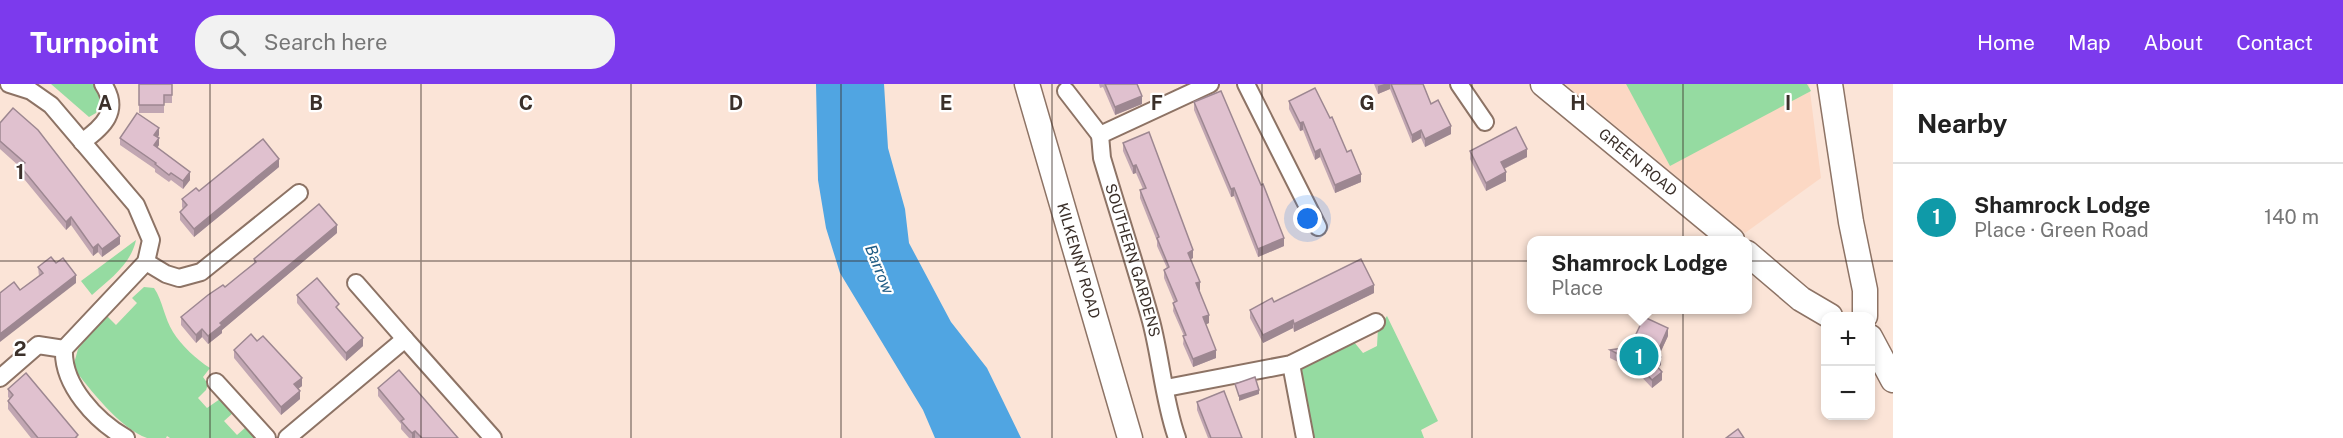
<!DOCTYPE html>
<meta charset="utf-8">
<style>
body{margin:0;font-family:"Public Sans",sans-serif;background:#f2f2f2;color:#222}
.controls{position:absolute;right:18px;bottom:18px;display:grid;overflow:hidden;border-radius:12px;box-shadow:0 3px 9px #0003}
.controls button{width:54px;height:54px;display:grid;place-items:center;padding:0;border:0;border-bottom:2px solid #e0e0e0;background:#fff;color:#222;font:30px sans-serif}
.you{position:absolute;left:1308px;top:135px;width:21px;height:21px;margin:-15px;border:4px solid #fff;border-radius:50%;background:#1a73e8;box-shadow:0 0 0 9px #1a73e833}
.badge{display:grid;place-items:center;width:39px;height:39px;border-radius:50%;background:#7c3aed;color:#fff;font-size:20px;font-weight:700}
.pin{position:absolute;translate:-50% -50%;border:3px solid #fff;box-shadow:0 2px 6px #0006}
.popup{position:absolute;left:1527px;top:152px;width:225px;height:78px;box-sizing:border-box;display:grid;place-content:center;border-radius:12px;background:#fff;filter:drop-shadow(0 2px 4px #0005);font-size:20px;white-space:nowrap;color:#767676}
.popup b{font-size:22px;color:#222}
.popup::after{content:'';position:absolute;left:50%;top:100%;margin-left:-12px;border:12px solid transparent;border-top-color:#fff}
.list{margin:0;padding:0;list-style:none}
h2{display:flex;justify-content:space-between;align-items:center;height:78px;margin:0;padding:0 24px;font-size:26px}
h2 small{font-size:20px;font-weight:400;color:#767676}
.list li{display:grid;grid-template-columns:39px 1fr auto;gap:18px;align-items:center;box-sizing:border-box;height:108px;padding:0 24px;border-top:2px solid #e0e0e0}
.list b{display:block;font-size:22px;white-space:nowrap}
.list p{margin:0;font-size:20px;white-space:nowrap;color:#767676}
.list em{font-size:20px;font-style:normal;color:#767676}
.icon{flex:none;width:33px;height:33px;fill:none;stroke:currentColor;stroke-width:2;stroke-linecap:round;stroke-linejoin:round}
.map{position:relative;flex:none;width:1893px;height:354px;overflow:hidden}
header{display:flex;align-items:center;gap:36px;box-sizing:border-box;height:84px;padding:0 30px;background:#7c3aed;color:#fff}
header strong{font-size:28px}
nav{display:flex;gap:33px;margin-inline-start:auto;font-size:21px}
.search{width:420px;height:54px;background:#f2f2f2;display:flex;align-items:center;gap:15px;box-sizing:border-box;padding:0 21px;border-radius:24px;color:#767676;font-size:22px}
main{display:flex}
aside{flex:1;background:#fff}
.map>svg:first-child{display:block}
</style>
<header>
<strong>Turnpoint</strong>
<div class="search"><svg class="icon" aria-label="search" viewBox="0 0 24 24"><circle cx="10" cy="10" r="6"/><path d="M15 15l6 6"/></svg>Search here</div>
<nav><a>Home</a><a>Map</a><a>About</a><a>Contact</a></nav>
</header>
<main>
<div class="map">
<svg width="1893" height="354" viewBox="0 0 1893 354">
<rect width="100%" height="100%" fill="#fbe4d7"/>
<!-- built -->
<path fill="#fcd8c4" d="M1565,0H1809L1821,94L1745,149Z"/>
<!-- green -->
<g fill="#95dba1">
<path d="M51,0H94L102,15L96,29L89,33Z"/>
<path d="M1626,0H1807L1811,7L1670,82Z"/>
<path d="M136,156C131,180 110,195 92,211L81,197Z"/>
<path d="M144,203L154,204C163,217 164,234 173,248C181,261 197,276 210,284L203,293L208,300L206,306L198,314L207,324L220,315L226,318L234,328L224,337L237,351L246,343L256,354H170L167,352L166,354C161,354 152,354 147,354C121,345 89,305 73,283L78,265L106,231L116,241L137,219L132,214Z"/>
<path d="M1387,232L1438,337L1421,346L1424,354H1311L1301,294L1303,279L1354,258L1363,269L1377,262L1378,244Z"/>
</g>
<!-- water -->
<path fill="#50a5e2" d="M816,0H884L888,64L905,125L909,159L951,238L987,284L1021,354H935L923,326L840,189L826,144L818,96Z"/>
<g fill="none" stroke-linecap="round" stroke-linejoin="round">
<defs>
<g id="street">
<path d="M9,0L31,7L51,21L136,121L151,156L146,178L64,265C62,301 96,337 126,354"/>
<path d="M1246,0L1318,143"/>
<path d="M1459,0L1485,38"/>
<path d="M1066,7L1100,51L1210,0"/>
<path id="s1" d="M1100,51L1102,74C1118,128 1136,183 1151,237C1161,275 1164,318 1177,354"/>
<path d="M82,58C103,43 121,27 103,0"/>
<path d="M146,178L166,190L179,194L201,188L299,109"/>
<path d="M356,199L405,255"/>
<path d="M1291,280L1305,354"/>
<path d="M0,294L38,261L64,265"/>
<path d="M216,298L267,354"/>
<path d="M1166,304L1291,280L1376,238"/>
<path d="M287,354L405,255L493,354"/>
</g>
<g id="secondary">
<path id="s2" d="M1027,0L1130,354"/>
<path id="s3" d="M1543,0L1732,156"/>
<path d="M1830,0L1851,138L1865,206V232"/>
<path d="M1747,169L1801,215L1830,232"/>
<path d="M1870,253L1893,296"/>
</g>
</defs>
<!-- street casing -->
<use href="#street" stroke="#8d7365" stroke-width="20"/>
<!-- secondary casing -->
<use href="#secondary" stroke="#8d7365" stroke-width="27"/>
<!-- street -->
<use href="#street" stroke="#fff" stroke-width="16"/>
<!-- secondary -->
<use href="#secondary" stroke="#fff" stroke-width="24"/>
</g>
<!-- wall -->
<g fill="#c1a6b2">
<path d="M139,0H172V19H164V29H139Z"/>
<path d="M1099,0H1137L1142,20L1115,31L1103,3L1100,4Z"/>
<path d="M1374,0H1423L1431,20L1451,50L1425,63L1421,54L1412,59L1390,5L1378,10Z"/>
<path d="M1289,17L1347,68L1361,98L1335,109L1320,73L1315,76L1303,46L1300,47L1289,25Z"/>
<path d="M1194,18L1284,162L1258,173L1234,112L1231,113L1194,26Z"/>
<path d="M0,39L120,160L102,173L98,168L93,172L71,141L66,146L20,90V83L0,65Z"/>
<path d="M159,51L158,53L159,61L157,64L190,96L183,105L171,96L169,98L155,88V85L120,61V54Z"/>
<path d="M1123,59L1193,174L1190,175L1209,239L1205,240L1216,274L1193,283L1183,260L1184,252L1173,227L1174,218L1164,194V186L1167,184L1157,162V157L1140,114V106L1143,105L1136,89L1133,90L1123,67Z"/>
<path d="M1470,67L1527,73L1504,85L1506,97L1486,107L1470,75Z"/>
<path d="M279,83L194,153L180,136V128L183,125L182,123V115L199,107Z"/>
<path d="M337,149L222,246V249L208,260L202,253L196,259L181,241V233L225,203L254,179V175Z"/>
<path d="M56,179L76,199L20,206L39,192L38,183Z"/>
<path d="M1374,209L1294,248L1293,244L1263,259L1250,234V226L1274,218Z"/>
<path d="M297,211L339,227L363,262L346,277L297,219Z"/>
<path d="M1668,252L1659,271L1661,281L1658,283L1662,296L1652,304L1636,287L1610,274V266L1630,263Z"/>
<path d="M234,266L302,302L298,305L300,315L281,331L234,274Z"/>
<path d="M378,304L458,354H409L401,345V340L378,312Z"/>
<path d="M8,305L78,354H31L8,325V317L10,315L8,313Z"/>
<path d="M1197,318L1242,354H1208L1197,326Z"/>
</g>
<!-- shaded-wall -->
<g fill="#9d8791">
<path d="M1384,0H1390V5L1378,10V2Z"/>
<path d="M1142,12V20L1115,31V23Z"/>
<path d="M1303,38V46L1300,47V39Z"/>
<path d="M1451,42V50L1425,63V55Z"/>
<path d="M159,44V51L154,58V51Z"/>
<path d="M1421,46V54L1412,59V51Z"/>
<path d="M159,54V61L154,69V61Z"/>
<path d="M1320,65V73L1315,76V68Z"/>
<path d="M1527,65V73L1501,86V78Z"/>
<path d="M279,75V83L194,153V145Z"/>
<path d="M1136,81V89L1133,90V82Z"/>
<path d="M190,88V96L183,105V97Z"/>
<path d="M1506,88V97L1486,107V99Z"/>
<path d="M1361,90V98L1335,109V101Z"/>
<path d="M1234,104V112L1231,113V105Z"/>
<path d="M71,133V141L66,146V138Z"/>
<path d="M337,141V149L222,246V249L208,260V252L220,239Z"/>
<path d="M120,152V160L102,173V165Z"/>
<path d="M1284,154V162L1258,173V165Z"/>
<path d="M98,160V168L93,172V164Z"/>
<path d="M1193,166V174L1188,177V169Z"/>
<path d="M76,191V199L0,258V250Z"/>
<path d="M1200,198V206L1196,207V199Z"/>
<path d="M1374,201V209L1294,248V240Z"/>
<path d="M1209,231V239L1203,242V233Z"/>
<path d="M1293,236V244L1263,259V251Z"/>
<path d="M1668,244V252L1657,276L1661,273V281L1654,287V279L1657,269Z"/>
<path d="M202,245V253L196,259V251Z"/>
<path d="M363,254V262L346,277V269Z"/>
<path d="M1216,266V274L1193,283V275Z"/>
<path d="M1662,288V296L1652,304V296Z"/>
<path d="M302,294V302L294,308V300Z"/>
<path d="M1259,306V310L1239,317V312Z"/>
<path d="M300,307V315L281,331V323Z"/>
<path d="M415,347V354H412V349Z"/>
</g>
<!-- building -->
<g fill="#e0c1cf" stroke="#9d8791" stroke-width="1.5">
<path d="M139,0H172V11H164V21H139Z"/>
<path d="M1105,0H1137L1142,12L1115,23Z"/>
<path d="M1391,0H1423L1431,20L1438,16L1451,42L1425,55L1421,46L1412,51Z"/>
<path d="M1315,4L1330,34L1332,33L1347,68L1351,66L1361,90L1335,101L1320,65L1315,68L1303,38L1300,39L1289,17Z"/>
<path d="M1221,7L1261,101L1263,100L1284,154L1258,165L1234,104L1231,105L1194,18Z"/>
<path d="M13,24L38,46L120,152L102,165L98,160L93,164L71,133L66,138L20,82L25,79L0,57V39Z"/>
<path d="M137,29L159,44L154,51L159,54L154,61L190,88L183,97L171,89L169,91L155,80L156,79L120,54Z"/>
<path d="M1516,43L1527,65L1501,78L1506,88L1486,99L1470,67Z"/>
<path d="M1149,48L1193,166L1188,169L1200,198L1196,199L1209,231L1203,233L1216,266L1193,275L1183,252L1186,251L1173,219L1177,217L1164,186L1169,183L1157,154L1159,153L1140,106L1146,104L1136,81L1133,82L1123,59Z"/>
<path d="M263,55L279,75L194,145L180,128L187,121L182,115L196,104L199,107Z"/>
<path d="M319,120L337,141L220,239L222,241L208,252L202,245L196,251L181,233L208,211L223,201L225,203L241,190L256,178L254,175Z"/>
<path d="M51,173L56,179L63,174L76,191L0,250V209L14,198L20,206L43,189L38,183Z"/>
<path d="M1361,175L1374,201L1294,240L1293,236L1263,251L1250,226L1272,214L1274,218Z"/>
<path d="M317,194L339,220L336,223L363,254L346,269L297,211Z"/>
<path d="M1644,233L1668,244L1657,269L1661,273L1654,279L1662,288L1652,296L1636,279L1610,266L1630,263Z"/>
<path d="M251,250L257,257L263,252L302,294L294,300L300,307L281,323L234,266Z"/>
<path d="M399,286L458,354H422L415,347L412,349L408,345L401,337L404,335L378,304Z"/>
<path d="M26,289L78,351L75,354H38L8,317L13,311L8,305Z"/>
<path d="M1255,293L1259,306L1239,312L1235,300Z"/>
<path d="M1224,307L1242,354H1211L1197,318Z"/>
<path d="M1738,345L1744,354H1726Z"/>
</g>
<!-- grid -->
<path fill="none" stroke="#3b302a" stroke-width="1.5" stroke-opacity="0.55" d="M210,0V354M421,0V354M631,0V354M841,0V354M1052,0V354M1262,0V354M1472,0V354M1683,0V354M0,177H1893"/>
<g text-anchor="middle" stroke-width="4.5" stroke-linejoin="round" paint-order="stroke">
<!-- street labels -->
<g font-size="15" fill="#3b302a" stroke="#fff">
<text dy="5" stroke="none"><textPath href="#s3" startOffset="123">GREEN ROAD</textPath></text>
<text dy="5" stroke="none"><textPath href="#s2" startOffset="184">KILKENNY ROAD</textPath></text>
<text dy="5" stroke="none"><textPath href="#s1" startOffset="130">SOUTHERN GARDENS</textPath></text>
</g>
<!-- water labels -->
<g font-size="16" font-style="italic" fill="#205d86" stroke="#fff">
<text transform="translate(880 185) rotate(68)" y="6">Barrow</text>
</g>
</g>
<g font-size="20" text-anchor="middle" font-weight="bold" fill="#3b302a" stroke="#fff" stroke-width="4.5" stroke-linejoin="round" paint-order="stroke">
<text x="105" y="26">A</text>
<text x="316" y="26">B</text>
<text x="526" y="26">C</text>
<text x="736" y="26">D</text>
<text x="946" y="26">E</text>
<text x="1157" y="26">F</text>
<text x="1367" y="26">G</text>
<text x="1578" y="26">H</text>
<text x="1788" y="26">I</text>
<text x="20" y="95">1</text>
<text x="20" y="272">2</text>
</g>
</svg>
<div class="controls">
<button>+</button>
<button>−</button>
</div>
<div class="you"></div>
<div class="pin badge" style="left:1639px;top:272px;background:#0f9aa8">1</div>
<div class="popup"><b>Shamrock Lodge</b>Place</div>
</div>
<aside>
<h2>Nearby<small></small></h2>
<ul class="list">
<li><span class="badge" style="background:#0f9aa8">1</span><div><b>Shamrock Lodge</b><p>Place · Green Road</p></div><em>140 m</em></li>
</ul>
</aside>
</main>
